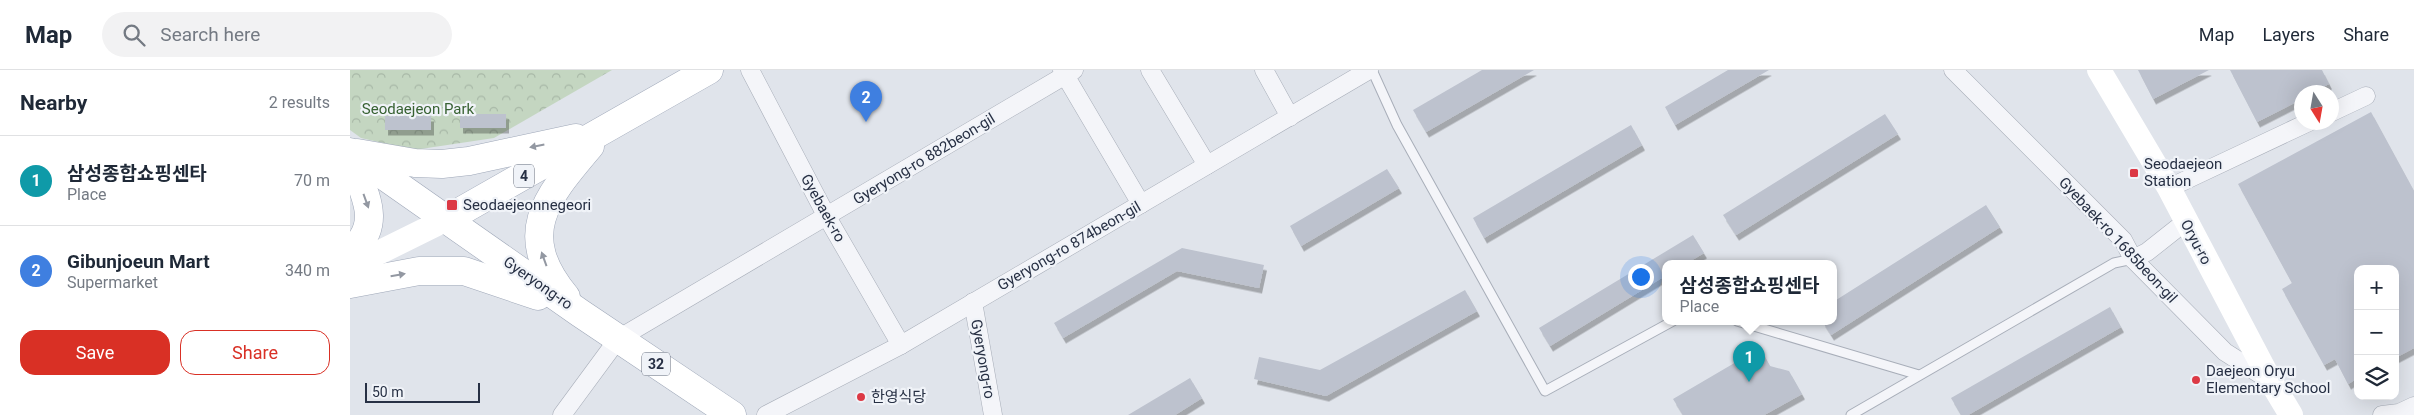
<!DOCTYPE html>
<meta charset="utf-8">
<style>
body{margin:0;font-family:Roboto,"Noto Sans KR",sans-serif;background:#f2f2f3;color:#1f2937}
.controls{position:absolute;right:15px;bottom:15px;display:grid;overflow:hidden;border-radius:10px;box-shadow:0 5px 20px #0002}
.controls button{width:45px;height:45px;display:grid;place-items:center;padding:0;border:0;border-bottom:1px solid #e0e1e3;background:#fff;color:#1f2937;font:25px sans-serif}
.compass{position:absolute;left:1944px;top:15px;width:45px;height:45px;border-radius:50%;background:#fff;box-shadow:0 5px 20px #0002;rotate:169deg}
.scale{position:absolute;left:15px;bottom:12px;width:115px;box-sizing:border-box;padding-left:5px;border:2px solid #273044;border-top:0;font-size:14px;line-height:18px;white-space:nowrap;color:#273044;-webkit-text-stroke:4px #f0f3f8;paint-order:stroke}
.you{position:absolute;left:1290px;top:206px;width:18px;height:18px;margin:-12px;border:4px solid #fff;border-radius:50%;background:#1a73e8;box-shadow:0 0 0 8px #1a73e833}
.badge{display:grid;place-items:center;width:32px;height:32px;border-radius:50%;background:#d93025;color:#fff;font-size:16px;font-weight:700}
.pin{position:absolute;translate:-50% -41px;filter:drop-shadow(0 1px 2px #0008)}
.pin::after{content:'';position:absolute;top:26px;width:18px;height:15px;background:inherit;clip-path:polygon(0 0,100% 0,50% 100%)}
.popup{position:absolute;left:1312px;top:190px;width:175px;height:65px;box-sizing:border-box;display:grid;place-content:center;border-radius:10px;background:#fff;filter:drop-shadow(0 1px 4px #0005);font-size:16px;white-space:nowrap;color:#747a83}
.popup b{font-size:19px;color:#1f2937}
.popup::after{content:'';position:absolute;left:50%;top:100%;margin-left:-10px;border:10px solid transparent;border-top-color:#fff}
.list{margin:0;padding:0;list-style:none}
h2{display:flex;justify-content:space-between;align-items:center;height:65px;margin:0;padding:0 20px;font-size:21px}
h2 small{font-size:16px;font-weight:400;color:#747a83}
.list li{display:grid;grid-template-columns:32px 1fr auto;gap:15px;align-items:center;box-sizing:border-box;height:90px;padding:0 20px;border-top:1px solid #e0e1e3}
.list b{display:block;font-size:19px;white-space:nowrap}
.list p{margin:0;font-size:16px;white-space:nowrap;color:#747a83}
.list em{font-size:16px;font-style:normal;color:#747a83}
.actions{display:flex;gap:10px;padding:15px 20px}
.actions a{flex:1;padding:11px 0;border:1px solid #d93025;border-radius:15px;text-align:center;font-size:18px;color:#d93025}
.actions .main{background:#d93025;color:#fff}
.icon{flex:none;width:28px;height:28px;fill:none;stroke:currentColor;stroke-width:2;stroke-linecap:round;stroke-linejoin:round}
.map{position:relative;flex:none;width:2064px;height:345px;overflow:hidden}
header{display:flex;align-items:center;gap:30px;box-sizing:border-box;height:70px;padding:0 25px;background:#fff;border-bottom:1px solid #e0e1e3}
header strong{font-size:24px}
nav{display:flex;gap:28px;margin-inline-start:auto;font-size:18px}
.search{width:350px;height:45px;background:#f2f2f3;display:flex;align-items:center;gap:12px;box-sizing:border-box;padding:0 18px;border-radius:28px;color:#747a83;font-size:19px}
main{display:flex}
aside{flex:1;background:#fff}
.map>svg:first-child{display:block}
</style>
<header>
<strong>Map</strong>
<div class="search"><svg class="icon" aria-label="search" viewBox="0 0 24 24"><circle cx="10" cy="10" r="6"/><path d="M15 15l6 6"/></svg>Search here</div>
<nav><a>Map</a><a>Layers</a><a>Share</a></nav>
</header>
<main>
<aside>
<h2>Nearby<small>2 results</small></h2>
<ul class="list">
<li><span class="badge" style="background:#0f9aa8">1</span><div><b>삼성종합쇼핑센타</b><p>Place</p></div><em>70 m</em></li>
<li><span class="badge" style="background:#3f7fe0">2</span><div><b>Gibunjoeun Mart</b><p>Supermarket</p></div><em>340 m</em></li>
</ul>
<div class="actions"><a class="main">Save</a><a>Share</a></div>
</aside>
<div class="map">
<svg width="2064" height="345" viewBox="0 0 2064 345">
<defs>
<pattern id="park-crowns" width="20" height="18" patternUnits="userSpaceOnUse" patternTransform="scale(1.25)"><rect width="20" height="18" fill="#c4d6c1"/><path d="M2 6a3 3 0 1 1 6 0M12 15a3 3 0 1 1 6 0" fill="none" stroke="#a8b8a7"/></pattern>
<filter id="shadow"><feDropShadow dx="3" dy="5.5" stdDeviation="0" flood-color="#0004"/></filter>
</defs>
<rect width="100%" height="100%" fill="#e0e4eb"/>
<!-- park -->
<path fill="url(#park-crowns)" d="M0,0H262L144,68L64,80L11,68L0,60Z"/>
<!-- building -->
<g fill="#bdc2ce" filter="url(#shadow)">
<path d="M1132,0H1184L1076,62L1063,40Z"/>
<path d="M1378,0H1419L1325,55L1315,37Z"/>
<path d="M1788,0H1859L1803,29Z"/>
<path d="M1880,0H1972L1979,14L1963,22H1952V29L1907,52Z"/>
<path d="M2021,42L2064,121V278L2045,288V199H2008V308L1998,314L1985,289L1974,295L1932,219L1942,213L1888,114Z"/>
<rect x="110" y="44" width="46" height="14"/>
<path d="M1535,44L1548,64L1386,165L1373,145Z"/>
<rect x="35" y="46" width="46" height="14"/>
<path d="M1281,55L1292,75L1134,168L1123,148Z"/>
<path d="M1037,99L1049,118L951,176L940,156Z"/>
<path d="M1636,135L1650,157L1481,265L1472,251H1483V232Z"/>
<path d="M1343,165L1354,183L1337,193H1315V206L1200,276L1189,258Z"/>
<path d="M832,178L914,195L909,218L827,201L713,268L704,253Z"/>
<path d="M1115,220L1127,241L976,326L904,309L909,287L970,300Z"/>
<path d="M1760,237L1771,257L1618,345H1611L1601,328Z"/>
<path d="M1410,278L1420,296L1439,301L1452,324L1414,345H1333L1323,329Z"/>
<path d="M840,308L852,328L825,345H778Z"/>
</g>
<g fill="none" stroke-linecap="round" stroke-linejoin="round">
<defs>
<g id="lane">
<path d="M1022,0L1047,55L1195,321L1323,251"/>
<path d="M1387,251L1569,305"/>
<path d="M1501,345L1764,193L1783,189"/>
</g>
<g id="street">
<path d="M400,0L477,147L551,275"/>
<path d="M712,0L791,134"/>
<path d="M800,0L857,95"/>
<path d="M914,0L940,47"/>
<path d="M1603,0L1773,170L1783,189L1875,282L1919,310"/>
<path d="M1982,42L2016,26"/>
<path d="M1819,118L1959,52"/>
<path d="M1783,189L1797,182L1835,152"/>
<path d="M623,232L643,345"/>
<path d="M212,345L268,269L724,0"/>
<path d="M416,345L551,275L1019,0"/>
<path d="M2032,345L2049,343L2064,336"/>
</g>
<g id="primary">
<path d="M0,82L230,243L382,345"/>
<path d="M7,83L65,93L92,94L119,91L226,68"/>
<path d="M0,85C12,121 36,153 0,182"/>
<path d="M97,149L359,0"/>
<path d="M0,214L69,201H114L188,226"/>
<path d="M216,227C164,164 196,128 240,76"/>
</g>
</defs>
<!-- lane casing -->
<use href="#lane" stroke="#a8aeb9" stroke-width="11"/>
<!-- street casing -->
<use href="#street" stroke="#a8aeb9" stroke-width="19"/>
<!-- primary casing -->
<use href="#primary" stroke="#9ea7b8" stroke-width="29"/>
<!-- lane -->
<use href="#lane" stroke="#f4f5f9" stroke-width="9"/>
<!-- street -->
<use href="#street" stroke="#f4f5f9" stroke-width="18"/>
<!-- secondary -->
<g stroke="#fff" stroke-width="24">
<path d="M1749,0L1819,118L1920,310L1941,345"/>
<path d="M0,197L97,149"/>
</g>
<!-- primary -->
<use href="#primary" stroke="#fff" stroke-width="28"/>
</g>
<!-- one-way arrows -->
<defs><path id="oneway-solid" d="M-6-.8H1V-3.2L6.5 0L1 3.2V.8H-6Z" transform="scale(1.25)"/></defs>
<g fill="#9398a2">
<use href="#oneway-solid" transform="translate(187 76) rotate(169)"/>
<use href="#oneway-solid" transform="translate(16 131) rotate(70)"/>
<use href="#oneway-solid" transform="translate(194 189) rotate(-110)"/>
<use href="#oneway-solid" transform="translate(48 205) rotate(-10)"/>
</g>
<!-- markers -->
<g fill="#dc3945" stroke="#f0f3f8" stroke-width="2">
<rect x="1779" y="98" width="10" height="10" rx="2.5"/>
<rect x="96" y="129" width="12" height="12" rx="2.5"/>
<circle cx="1846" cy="310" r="5"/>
<circle cx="511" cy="327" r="5"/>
</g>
<g text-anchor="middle" stroke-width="4.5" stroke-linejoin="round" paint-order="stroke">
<!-- shield labels -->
<g fill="#f0f3f8" stroke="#636a7a" stroke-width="1">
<rect x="164" y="94.5" width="20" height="23" rx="4"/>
<rect x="292" y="282.5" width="28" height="23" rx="4"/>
</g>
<g font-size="14" font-weight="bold" fill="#273044">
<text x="174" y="111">4</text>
<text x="306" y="299">32</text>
</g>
<!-- park labels -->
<g font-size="15" fill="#386233" stroke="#f0f3f8">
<text x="68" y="44">Seodaejeon Park</text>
</g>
<!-- street labels -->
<g font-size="15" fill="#273044" stroke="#f0f3f8">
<text transform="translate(574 89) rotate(-31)" y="5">Gyeryong-ro 882beon-gil</text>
<text transform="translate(473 138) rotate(61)" y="5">Gyebaek-ro</text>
<text transform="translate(1768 170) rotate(47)" y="5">Gyebaek-ro 1685beon-gil</text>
<text transform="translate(1846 172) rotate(62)" y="5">Oryu-ro</text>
<text transform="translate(719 176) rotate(-30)" y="5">Gyeryong-ro 874beon-gil</text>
<text transform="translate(188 213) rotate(35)" y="5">Gyeryong-ro</text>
<text transform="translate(633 289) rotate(80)" y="5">Gyeryong-ro</text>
</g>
<!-- poi labels -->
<g font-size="15" fill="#273044" stroke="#f0f3f8" text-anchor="start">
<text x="1794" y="99">Seodaejeon<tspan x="1794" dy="17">Station</tspan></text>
<text x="113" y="140">Seodaejeonnegeori</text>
<text x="1856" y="306">Daejeon Oryu<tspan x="1856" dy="17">Elementary School</tspan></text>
<text x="521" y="332">한영식당</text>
</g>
</g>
</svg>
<div class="controls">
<button>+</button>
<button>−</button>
<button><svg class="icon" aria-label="layers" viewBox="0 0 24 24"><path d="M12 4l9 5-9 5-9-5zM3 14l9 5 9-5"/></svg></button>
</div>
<svg class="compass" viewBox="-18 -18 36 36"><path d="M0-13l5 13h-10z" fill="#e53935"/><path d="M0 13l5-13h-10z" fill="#747a83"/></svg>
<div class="scale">50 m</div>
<div class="you"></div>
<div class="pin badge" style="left:1399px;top:312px;background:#0f9aa8">1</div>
<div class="popup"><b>삼성종합쇼핑센타</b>Place</div>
<div class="pin badge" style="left:516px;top:52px;background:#3f7fe0">2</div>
</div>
</main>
